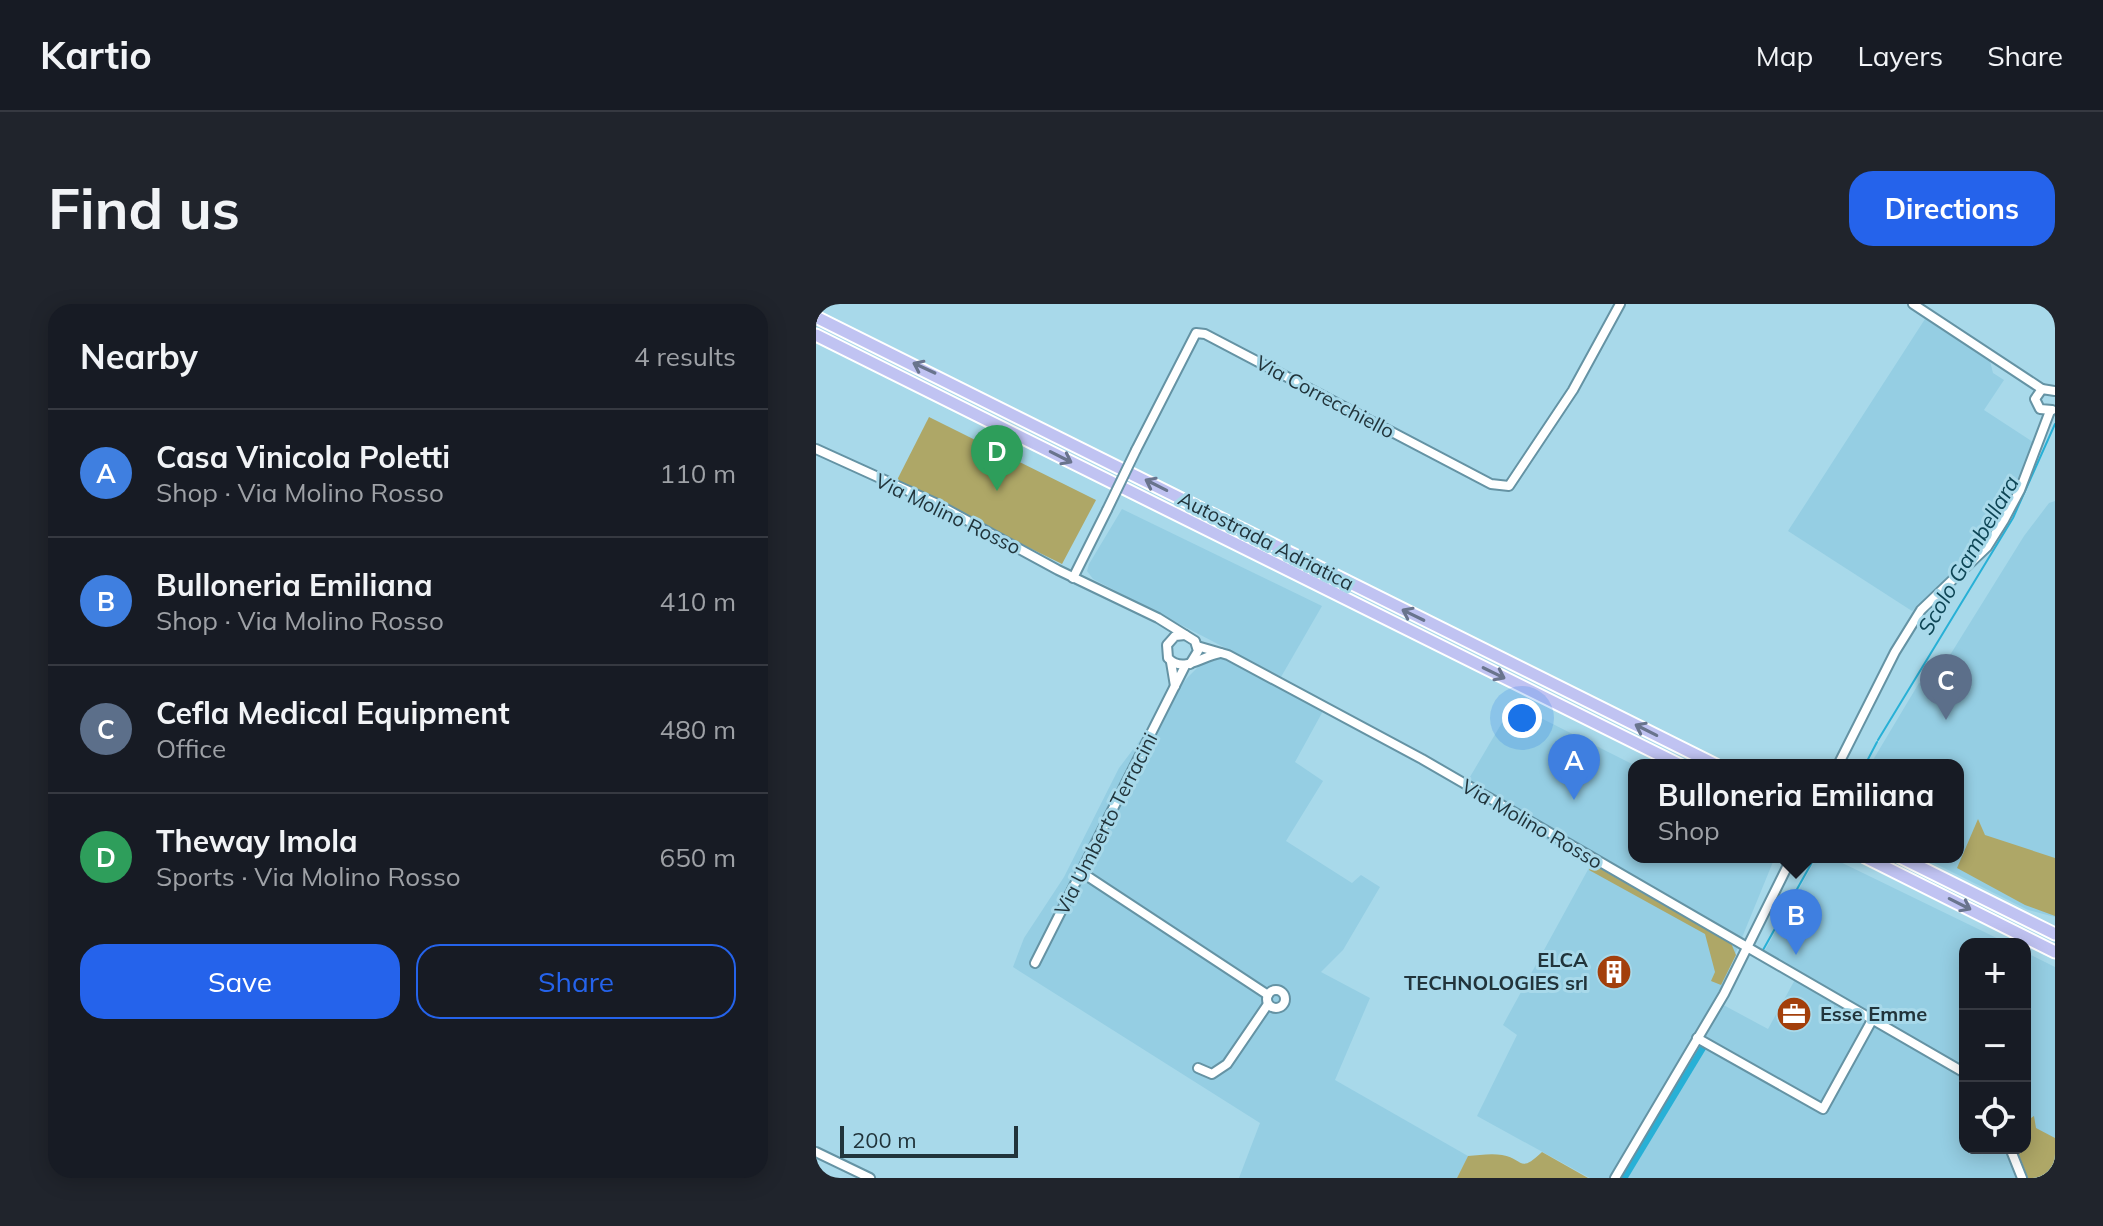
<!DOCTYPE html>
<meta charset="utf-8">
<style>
body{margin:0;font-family:Mulish,sans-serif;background:#20242c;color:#f1f3f6}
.controls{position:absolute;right:24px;bottom:24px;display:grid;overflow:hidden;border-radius:16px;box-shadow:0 4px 20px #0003}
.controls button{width:72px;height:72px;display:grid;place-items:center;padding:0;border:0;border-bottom:2px solid #363941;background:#171b24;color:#f1f3f6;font:40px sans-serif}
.scale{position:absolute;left:24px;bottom:20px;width:178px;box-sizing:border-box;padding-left:8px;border:4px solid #21343b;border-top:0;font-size:22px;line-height:28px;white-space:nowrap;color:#21343b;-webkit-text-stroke:6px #a8d9ea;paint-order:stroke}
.you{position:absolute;left:706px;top:414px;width:28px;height:28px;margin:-20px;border:6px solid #fff;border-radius:50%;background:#1a73e8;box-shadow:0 0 0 12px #1a73e833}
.badge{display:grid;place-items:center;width:52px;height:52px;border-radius:50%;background:#2563eb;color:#fff;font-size:26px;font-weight:700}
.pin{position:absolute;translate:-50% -66px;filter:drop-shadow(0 2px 4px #0008)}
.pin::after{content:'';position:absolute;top:42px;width:28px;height:24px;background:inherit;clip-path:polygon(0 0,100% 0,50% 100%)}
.popup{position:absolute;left:812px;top:455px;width:336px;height:104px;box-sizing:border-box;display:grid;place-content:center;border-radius:16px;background:#171b24;filter:drop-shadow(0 2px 6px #0005);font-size:26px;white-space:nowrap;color:#9ea1a6}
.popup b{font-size:30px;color:#f1f3f6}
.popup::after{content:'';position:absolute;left:50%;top:100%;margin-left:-16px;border:16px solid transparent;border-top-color:#171b24}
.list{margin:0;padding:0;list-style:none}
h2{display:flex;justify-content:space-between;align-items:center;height:104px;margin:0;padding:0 32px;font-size:34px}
h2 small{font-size:26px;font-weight:400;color:#9ea1a6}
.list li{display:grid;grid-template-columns:52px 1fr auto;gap:24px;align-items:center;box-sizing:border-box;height:128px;padding:0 32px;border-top:2px solid #363941}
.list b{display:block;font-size:30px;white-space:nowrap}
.list p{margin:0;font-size:26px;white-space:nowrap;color:#9ea1a6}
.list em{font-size:26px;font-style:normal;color:#9ea1a6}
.actions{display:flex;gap:16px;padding:24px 32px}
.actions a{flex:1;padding:18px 0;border:2px solid #2563eb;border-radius:24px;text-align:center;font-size:28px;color:#2563eb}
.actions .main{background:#2563eb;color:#fff}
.icon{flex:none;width:44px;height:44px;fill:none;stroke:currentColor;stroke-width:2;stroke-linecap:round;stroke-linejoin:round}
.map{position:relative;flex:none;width:1239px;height:874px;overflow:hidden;border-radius:24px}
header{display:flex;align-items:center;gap:48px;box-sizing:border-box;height:112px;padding:0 40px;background:#171b24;border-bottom:2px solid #363941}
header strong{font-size:38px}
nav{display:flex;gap:44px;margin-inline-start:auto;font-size:28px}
.intro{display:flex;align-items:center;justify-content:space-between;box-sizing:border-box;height:192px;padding:0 48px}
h1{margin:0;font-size:56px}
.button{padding:20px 36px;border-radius:24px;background:#2563eb;color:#fff;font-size:28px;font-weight:700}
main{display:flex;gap:48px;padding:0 48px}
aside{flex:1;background:#171b24;border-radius:24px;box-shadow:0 4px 20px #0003}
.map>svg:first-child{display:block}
</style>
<header>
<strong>Kartio</strong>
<nav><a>Map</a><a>Layers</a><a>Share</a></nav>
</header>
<div class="intro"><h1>Find us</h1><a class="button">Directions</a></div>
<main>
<aside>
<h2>Nearby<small>4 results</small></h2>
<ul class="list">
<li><span class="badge" style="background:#3f7fe0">A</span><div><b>Casa Vinicola Poletti</b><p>Shop · Via Molino Rosso</p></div><em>110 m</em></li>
<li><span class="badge" style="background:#3f7fe0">B</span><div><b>Bulloneria Emiliana</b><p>Shop · Via Molino Rosso</p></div><em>410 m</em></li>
<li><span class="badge" style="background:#5c6f8a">C</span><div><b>Cefla Medical Equipment</b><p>Office</p></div><em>480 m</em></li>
<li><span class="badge" style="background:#2e9e5b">D</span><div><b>Theway Imola</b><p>Sports · Via Molino Rosso</p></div><em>650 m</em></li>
</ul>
<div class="actions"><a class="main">Save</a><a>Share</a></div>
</aside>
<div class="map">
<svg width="1239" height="874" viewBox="0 0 1239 874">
<rect width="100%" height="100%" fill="#a8d9ea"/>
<!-- built -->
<g fill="#95cee3">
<path d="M1109,15L1174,57L1177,69L1188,76L1168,106L1217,138L1185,216L1161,245L1096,307L972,227Z"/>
<path d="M1239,197V613L1212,606L1106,553H1142V461H1054L1103,379L1116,380L1208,232L1233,199Z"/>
<path d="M306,205L506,302L465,373L277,275L271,267L273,260Z"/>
<path d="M402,354L416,356L507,407L479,458L507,477L470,537L536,579L545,571L564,583L527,646L505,668L554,694L519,776L652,852L641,874H423L444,819L197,663L208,634L248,573L303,464L371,374L384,361Z"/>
<path d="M697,400L818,461V553H959L900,697L952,725L982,670L948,648L1001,553H1014L1193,640H1149V844H1209V648L1239,663V874H774L661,812L701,731L687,721L774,562L653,488L657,481L651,478Z"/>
</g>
<!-- green -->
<g fill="#aea767">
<path d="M113,113L280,196L246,260L80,178Z"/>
<path d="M1162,515L1169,531L1239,554V612L1209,601L1141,564Z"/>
<path d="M776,560L915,639L920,651L905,681L895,677L899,668L889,630L773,566Z"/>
<path d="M1218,812L1220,824L1239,834V861L1232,874H1212L1200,844H1209V818Z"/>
<path d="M726,848L772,874H641L652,852C663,851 676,849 686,851C708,855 703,870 726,848Z"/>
</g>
<!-- water -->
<path fill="#28b0d6" d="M884,742L890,745L812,874H804Z"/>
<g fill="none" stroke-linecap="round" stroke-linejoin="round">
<!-- stream -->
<g stroke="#28b0d6" stroke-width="2">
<path d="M1062,436L1197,214L1239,120"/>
<path d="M1049,461L1061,438"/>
<path d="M947,646L999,553"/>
</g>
<defs>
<g id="minor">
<path d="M1097,0L1226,85"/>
<path d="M1236,106L1224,105L1219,95L1226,85L1239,87"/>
<path d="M0,145L119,199L242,266L342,314L379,337L382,347L374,360"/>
<path d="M320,146L380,29L389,30L675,180L693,182L757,86L804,0"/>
<path d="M257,274L291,206"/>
<path d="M369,331L359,332L351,341L352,354C367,370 386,352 404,349"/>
<path d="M381,342L412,351L606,455L1149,769"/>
<path d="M355,358L359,382"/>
<path d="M1022,461L1079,348L1105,306L1171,243L1188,216L1204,186L1234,107"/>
<path d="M265,568L452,691"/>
<path d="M219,659L369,362"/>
<circle cx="460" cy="695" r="9"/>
<path d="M881,734L1007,805L1055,718"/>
<path d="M382,764L396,770L411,760L452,700"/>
<path d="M1194,844L1206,874"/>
<path d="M0,848L54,874"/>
<path d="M799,874L908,690L976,553"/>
</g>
<g id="highway">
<path d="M0,13L900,461"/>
<path d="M0,31L864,461"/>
<path d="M1049,553L1239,648"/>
<path d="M1084,553L1239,630"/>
</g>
</defs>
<!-- minor casing -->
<use href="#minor" stroke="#6593a4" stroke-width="12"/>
<!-- highway casing -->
<use href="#highway" stroke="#fff" stroke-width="15"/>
<!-- minor -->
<use href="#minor" stroke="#fff" stroke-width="8"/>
<!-- highway -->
<use href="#highway" stroke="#c0c3f2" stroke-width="11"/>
<defs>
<path id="minor-bridge" d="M291,206L320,146"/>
</defs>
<!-- minor-bridge casing -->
<use href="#minor-bridge" stroke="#6593a4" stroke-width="12" stroke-linecap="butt"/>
<!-- minor-bridge -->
<use href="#minor-bridge" stroke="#fff" stroke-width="8"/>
</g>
<!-- one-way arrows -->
<defs><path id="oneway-shaft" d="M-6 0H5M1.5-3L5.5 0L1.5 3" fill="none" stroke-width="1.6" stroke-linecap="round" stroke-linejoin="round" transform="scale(2)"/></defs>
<g stroke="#69748d">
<use href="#oneway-shaft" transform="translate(108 64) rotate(-155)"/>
<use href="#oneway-shaft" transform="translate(245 153) rotate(27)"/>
<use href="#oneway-shaft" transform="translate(340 181) rotate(-153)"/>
<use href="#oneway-shaft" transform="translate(597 311) rotate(-154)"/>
<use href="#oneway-shaft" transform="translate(678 369) rotate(26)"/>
<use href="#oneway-shaft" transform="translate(830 426) rotate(-153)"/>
<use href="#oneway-shaft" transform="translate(1144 600) rotate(27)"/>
</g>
<!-- icons -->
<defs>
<symbol id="building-disc" viewBox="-11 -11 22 22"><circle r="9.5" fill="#a33f0b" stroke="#a8d9ea"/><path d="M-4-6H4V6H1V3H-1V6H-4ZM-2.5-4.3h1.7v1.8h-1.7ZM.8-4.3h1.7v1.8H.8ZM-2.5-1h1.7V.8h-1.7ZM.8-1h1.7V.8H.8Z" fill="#fff"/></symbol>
<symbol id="office-disc" viewBox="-11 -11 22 22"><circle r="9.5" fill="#a33f0b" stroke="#a8d9ea"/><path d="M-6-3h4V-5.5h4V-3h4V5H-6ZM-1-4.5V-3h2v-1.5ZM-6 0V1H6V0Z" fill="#fff"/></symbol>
</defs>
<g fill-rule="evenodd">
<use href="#building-disc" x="778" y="648" width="40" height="40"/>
<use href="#office-disc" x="958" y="690" width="40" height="40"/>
</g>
<g text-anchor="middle" stroke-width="6" stroke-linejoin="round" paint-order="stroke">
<!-- street labels -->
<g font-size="20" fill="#21343b" stroke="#a8d9ea">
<text transform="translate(509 93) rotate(28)" y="7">Via Correcchiello</text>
<text transform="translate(132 210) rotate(26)" y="7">Via Molino Rosso</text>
<text transform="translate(450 237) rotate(27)" y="7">Autostrada Adriatica</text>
<text transform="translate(290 520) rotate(-63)" y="7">Via Umberto Terracini</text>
<text transform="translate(716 520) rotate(30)" y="7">Via Molino Rosso</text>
</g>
<!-- poi labels -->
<g font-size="20" font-weight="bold" fill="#21343b" stroke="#a8d9ea" text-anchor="end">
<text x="772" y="663">ELCA<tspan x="772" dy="23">TECHNOLOGIES srl</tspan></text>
<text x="1004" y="717" text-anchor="start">Esse Emme</text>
</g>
<!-- water labels -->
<g font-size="22" font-style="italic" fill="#0d4555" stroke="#a8d9ea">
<text transform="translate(1152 251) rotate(-60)" y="8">Scolo Gambellara</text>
</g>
</g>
</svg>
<div class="controls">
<button>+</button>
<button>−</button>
<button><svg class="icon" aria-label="locate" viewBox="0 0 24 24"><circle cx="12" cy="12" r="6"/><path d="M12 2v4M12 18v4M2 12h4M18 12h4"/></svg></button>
</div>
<div class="scale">200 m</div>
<div class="you"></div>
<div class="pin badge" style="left:758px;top:496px;background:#3f7fe0">A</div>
<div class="pin badge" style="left:980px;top:651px;background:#3f7fe0">B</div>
<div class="popup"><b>Bulloneria Emiliana</b>Shop</div>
<div class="pin badge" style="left:1130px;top:416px;background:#5c6f8a">C</div>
<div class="pin badge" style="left:181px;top:187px;background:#2e9e5b">D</div>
</div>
</main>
